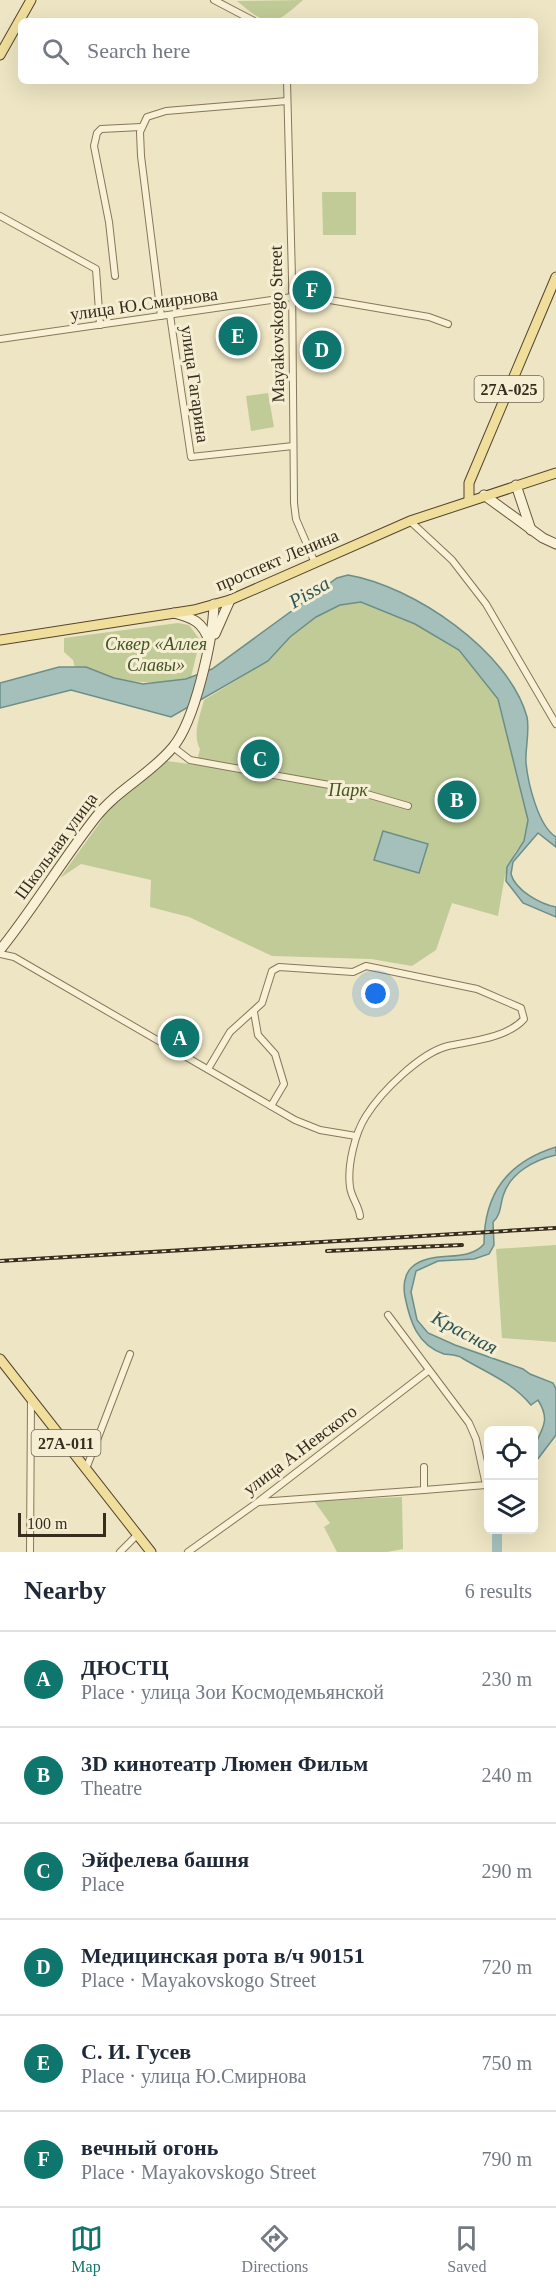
<!DOCTYPE html>
<meta charset="utf-8">
<style>
body{margin:0;font-family:Georgia,serif;background:#f2f2f3;color:#1f2937}
.controls{position:absolute;right:18px;bottom:18px;display:grid;overflow:hidden;border-radius:9px;box-shadow:0 6px 24px #0002}
.controls button{width:54px;height:54px;display:grid;place-items:center;padding:0;border:0;border-bottom:2px solid #e0e1e3;background:#fff;color:#1f2937;font:30px sans-serif}
.scale{position:absolute;left:18px;bottom:15px;width:88px;box-sizing:border-box;padding-left:6px;border:3px solid #372d1e;border-top:0;font-size:16px;line-height:21px;white-space:nowrap;color:#372d1e;-webkit-text-stroke:4px #f5eed3;paint-order:stroke}
.you{position:absolute;left:376px;top:994px;width:21px;height:21px;margin:-15px;border:4px solid #fff;border-radius:50%;background:#1a73e8;box-shadow:0 0 0 9px #1a73e833}
.badge{display:grid;place-items:center;width:39px;height:39px;border-radius:50%;background:#0f766e;color:#fff;font-size:20px;font-weight:700}
.pin{position:absolute;translate:-50% -50%;border:3px solid #fff;box-shadow:0 2px 6px #0006}
.list{margin:0;padding:0;list-style:none}
h2{display:flex;justify-content:space-between;align-items:center;height:78px;margin:0;padding:0 24px;font-size:26px}
h2 small{font-size:20px;font-weight:400;color:#747a83}
.list li{display:grid;grid-template-columns:39px 1fr auto;gap:18px;align-items:center;box-sizing:border-box;height:96px;padding:0 24px;border-top:2px solid #e0e1e3}
.list b{display:block;font-size:22px;white-space:nowrap}
.list p{margin:0;font-size:20px;white-space:nowrap;color:#747a83}
.list em{font-size:20px;font-style:normal;color:#747a83}
.icon{flex:none;width:33px;height:33px;fill:none;stroke:currentColor;stroke-width:2;stroke-linecap:round;stroke-linejoin:round}
.map{position:relative;flex:none;width:556px;height:1552px;overflow:hidden}
.search{position:absolute;background:#fff;box-shadow:0 6px 24px #0002;left:18px;right:18px;top:18px;height:66px;display:flex;align-items:center;gap:15px;box-sizing:border-box;padding:0 21px;border-radius:9px;color:#747a83;font-size:22px}
.sheet{height:654px;background:#fff}
nav{display:flex;justify-content:space-around;align-items:center;box-sizing:border-box;height:84px;border-top:2px solid #e0e1e3;background:#fff;font-size:16px;color:#747a83}
nav a{display:grid;justify-items:center;gap:3px}
nav .on{color:#0f766e}
.map>svg:first-child{display:block}
</style>
<div class="map">
<svg width="556" height="1552" viewBox="0 0 556 1552">
<rect width="100%" height="100%" fill="#ede5c3"/>
<!-- green -->
<g fill="#c0cb97">
<path d="M303,0C273,27 269,28 237,1Z"/>
<path d="M322,192H356V235H323Z"/>
<path d="M268,393L274,427L251,431L246,396Z"/>
<path d="M361,602L415,624L459,650L498,699L528,820L524,841L515,852L505,875L498,916L452,903L436,950L412,966L371,959L272,956L189,917L150,907L151,880L81,864L60,878L109,810L160,760L196,765L200,749C192,734 200,716 204,700L268,661L290,637L316,617L340,605Z"/>
<path d="M178,623L189,625L200,640L191,677L186,679C161,683 140,684 115,678C101,675 90,667 75,668L73,660L64,652V638Z"/>
<path d="M556,1245V1342L502,1338L496,1249Z"/>
<path d="M402,1497L403,1549L387,1552H337L324,1527L330,1523L314,1501Z"/>
</g>
<!-- water -->
<g fill="#a5c0bb" stroke="#6c8e89" stroke-width="1.5">
<path d="M348,575C413,586 509,651 527,717C530,731 525,749 526,763C528,783 538,826 556,837V847L538,833L513,862L511,874C515,890 540,904 556,907V917L523,903L506,881L507,867L524,841L528,820L498,699L459,650L415,624L361,602L340,605L316,617L290,637L268,661L171,717L71,690L0,708V683L59,667H86L114,678L143,684L186,679L212,669L337,578Z"/>
<path d="M383,831L428,844L419,873L374,860Z"/>
<path d="M556,1147V1155C534,1160 510,1173 503,1196C500,1206 501,1215 493,1222L494,1245L489,1254L474,1259L438,1261L416,1271L411,1292L417,1320L428,1333L455,1345L523,1369L530,1374L553,1383L556,1389V1435L534,1464C531,1431 556,1429 538,1400L531,1405C512,1382 487,1373 462,1358C456,1354 450,1355 444,1354C417,1345 410,1321 405,1297C403,1287 404,1274 412,1267C432,1249 467,1264 484,1244C484,1193 508,1162 556,1147Z"/>
</g>
<g fill="none" stroke-linecap="round" stroke-linejoin="round">
<!-- river -->
<path stroke="#a5c0bb" stroke-width="10" d="M497,1552V1530"/>
<defs>
<g id="minor">
<path d="M214,0L254,21"/>
<path d="M287,81L292,279L294,503L296,519L315,563"/>
<path d="M0,216L96,269L100,325"/>
<path d="M115,276L109,222L94,146L97,133L101,129L141,127"/>
<path d="M170,315L191,457L293,446"/>
<path d="M161,316L141,156L140,132L147,117L166,111L287,101"/>
<path d="M0,339L292,297L324,299L429,317L448,324"/>
<path d="M410,521L452,560L486,604L556,724"/>
<path d="M173,747L190,760L346,788L408,806"/>
<path d="M0,954L14,957L295,1120L320,1130L356,1136"/>
<path d="M254,1012L258,1035L275,1054L284,1084L271,1106"/>
<path d="M208,1069L230,1032L262,1003L272,971L279,967L353,972L366,966L477,989L521,1008L524,1019C507,1038 472,1041 448,1046C420,1053 381,1092 366,1116C355,1133 347,1166 350,1187C351,1197 359,1206 360,1216"/>
<path d="M388,1315L469,1423L476,1439L486,1485L424,1490"/>
<path d="M86,1469L130,1354"/>
<path d="M259,1502L424,1490V1467"/>
<path d="M30,1552L31,1400"/>
<path d="M120,1552L138,1534"/>
<path d="M188,1552L258,1502L428,1371"/>
</g>
<g id="secondary">
<path d="M516,485L531,530"/>
<path d="M484,495L543,538L556,544"/>
<path d="M174,613C193,618 203,622 209,641"/>
<path d="M215,634L230,600"/>
<path d="M0,950C34,908 62,860 96,817C118,789 151,774 173,747C195,721 213,639 214,604"/>
</g>
<g id="primary">
<path d="M0,55L31,0"/>
<path d="M469,501V483L556,277"/>
<path d="M0,640L194,610L230,600L410,521L556,473"/>
<path d="M0,1359L151,1552"/>
</g>
</defs>
<!-- minor casing -->
<use href="#minor" stroke="#87775a" stroke-width="8"/>
<!-- secondary casing -->
<use href="#secondary" stroke="#69583d" stroke-width="11"/>
<!-- primary casing -->
<use href="#primary" stroke="#55442e" stroke-width="11"/>
<!-- minor -->
<use href="#minor" stroke="#f8f1d6" stroke-width="6"/>
<!-- secondary -->
<use href="#secondary" stroke="#f8f1d6" stroke-width="9"/>
<!-- primary -->
<use href="#primary" stroke="#f0de9c" stroke-width="9"/>
<defs>
<g id="rail">
<path d="M327,1251L462,1245"/>
<path d="M0,1261L556,1228"/>
</g>
</defs>
<!-- rail casing -->
<use href="#rail" stroke="#372d1e" stroke-width="4"/>
<!-- rail -->
<use href="#rail" stroke="#f5eed3" stroke-width="1.5" stroke-dasharray="4.5" stroke-linecap="butt"/>
</g>
<g text-anchor="middle" stroke-width="6" stroke-linejoin="round" paint-order="stroke">
<!-- shield labels -->
<g fill="#f5eed3" stroke="#706754" stroke-width="1.5">
<rect x="474.5" y="376" width="69" height="26" rx="4.5"/>
<rect x="31.5" y="1430" width="69" height="26" rx="4.5"/>
</g>
<g font-size="16" font-weight="bold" fill="#372d1e">
<text x="509" y="395">27А-025</text>
<text x="66" y="1449">27А-011</text>
</g>
<!-- street labels -->
<g font-size="18" fill="#372d1e" stroke="#f5eed3">
<text transform="translate(144 304) rotate(-8)" y="6">улица Ю.Смирнова</text>
<text transform="translate(277 324) rotate(-91)" y="6">Mayakovskogo Street</text>
<text transform="translate(195 384) rotate(82)" y="6">улица Гагарина</text>
<text transform="translate(277 560) rotate(-23)" y="6">проспект Ленина</text>
<text transform="translate(56 846) rotate(-54)" y="6">Школьная улица</text>
<text transform="translate(300 1450) rotate(-37)" y="6">улица А.Невского</text>
</g>
<!-- park labels -->
<g font-size="18" font-style="italic" fill="#435425" stroke="#f5eed3">
<text x="156" y="650">Сквер «Аллея<tspan x="156" dy="21">Славы»</tspan></text>
<text x="348" y="796">Парк</text>
</g>
<!-- water labels -->
<g font-size="20" font-style="italic" fill="#2e5657" stroke="#f5eed3">
<text transform="translate(309 592) rotate(-30)" y="7">Pissa</text>
<text transform="translate(465 1332) rotate(28)" y="7">Красная</text>
</g>
</g>
</svg>
<div class="controls">
<button><svg class="icon" aria-label="locate" viewBox="0 0 24 24"><circle cx="12" cy="12" r="6"/><path d="M12 2v4M12 18v4M2 12h4M18 12h4"/></svg></button>
<button><svg class="icon" aria-label="layers" viewBox="0 0 24 24"><path d="M12 4l9 5-9 5-9-5zM3 14l9 5 9-5"/></svg></button>
</div>
<div class="scale">100 m</div>
<div class="you"></div>
<div class="pin badge" style="left:180px;top:1038px">A</div>
<div class="pin badge" style="left:457px;top:800px">B</div>
<div class="pin badge" style="left:260px;top:759px">C</div>
<div class="pin badge" style="left:322px;top:350px">D</div>
<div class="pin badge" style="left:238px;top:336px">E</div>
<div class="pin badge" style="left:312px;top:290px">F</div>
<div class="search"><svg class="icon" aria-label="search" viewBox="0 0 24 24"><circle cx="10" cy="10" r="6"/><path d="M15 15l6 6"/></svg>Search here</div>
</div>
<section class="sheet">
<h2>Nearby<small>6 results</small></h2>
<ul class="list">
<li><span class="badge">A</span><div><b>ДЮСТЦ</b><p>Place · улица Зои Космодемьянской</p></div><em>230 m</em></li>
<li><span class="badge">B</span><div><b>3D кинотеатр Люмен Фильм</b><p>Theatre</p></div><em>240 m</em></li>
<li><span class="badge">C</span><div><b>Эйфелева башня</b><p>Place</p></div><em>290 m</em></li>
<li><span class="badge">D</span><div><b>Медицинская рота в/ч 90151</b><p>Place · Mayakovskogo Street</p></div><em>720 m</em></li>
<li><span class="badge">E</span><div><b>С. И. Гусев</b><p>Place · улица Ю.Смирнова</p></div><em>750 m</em></li>
<li><span class="badge">F</span><div><b>вечный огонь</b><p>Place · Mayakovskogo Street</p></div><em>790 m</em></li>
</ul>
</section>
<nav>
<a class="on"><svg class="icon" aria-label="map" viewBox="0 0 24 24"><path d="M3 6l6-2 6 2 6-2v14l-6 2-6-2-6 2zM9 4v14M15 6v14"/></svg>Map</a>
<a><svg class="icon" aria-label="directions" viewBox="0 0 24 24"><path d="M12 3l9 9-9 9-9-9zM9 14v-3h6M13 9l2 2-2 2"/></svg>Directions</a>
<a><svg class="icon" aria-label="saved" viewBox="0 0 24 24"><path d="M7 4h10v16l-5-4-5 4z"/></svg>Saved</a>
</nav>
